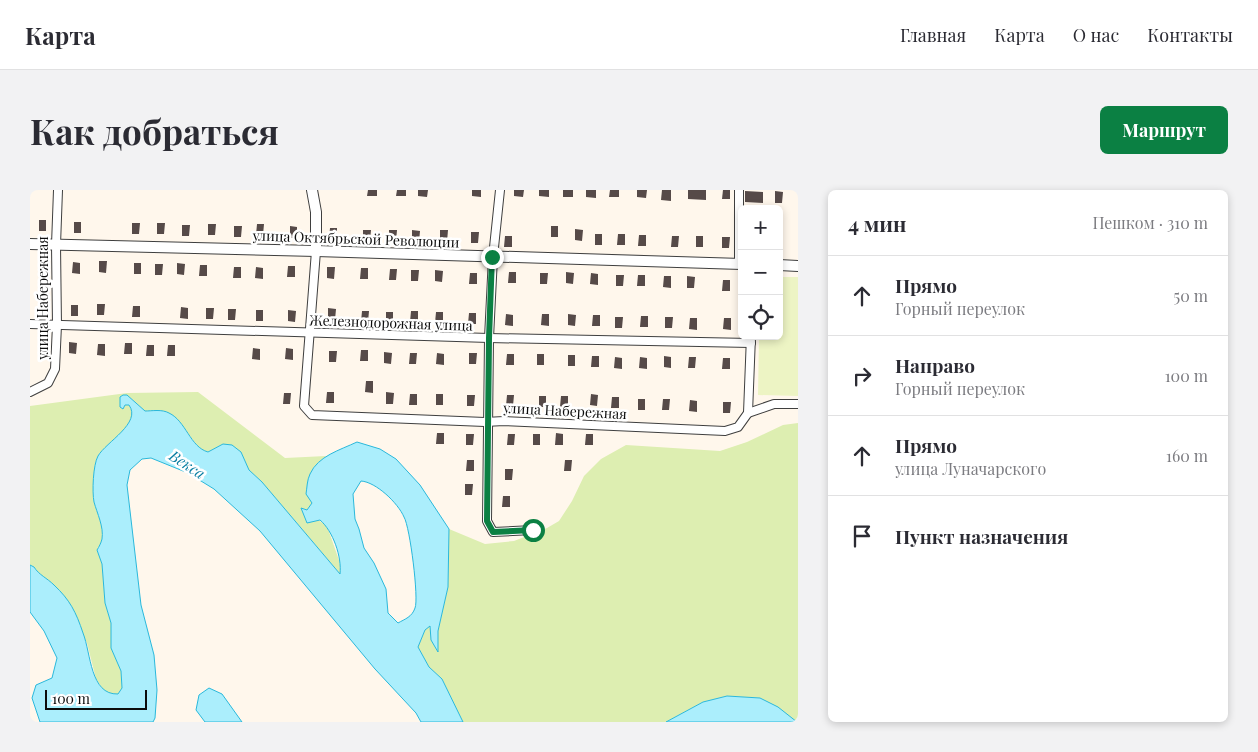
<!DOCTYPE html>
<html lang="ru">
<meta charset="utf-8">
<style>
body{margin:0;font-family:"Playfair Display",serif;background:#f2f2f3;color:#2b2b33}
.controls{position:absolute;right:15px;top:15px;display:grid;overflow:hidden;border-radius:8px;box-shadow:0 2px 8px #0003}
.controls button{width:45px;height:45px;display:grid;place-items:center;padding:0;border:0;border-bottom:1px solid #e1e1e2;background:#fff;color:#2b2b33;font:25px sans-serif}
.scale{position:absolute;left:15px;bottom:12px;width:102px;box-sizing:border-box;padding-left:5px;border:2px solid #0c0c0c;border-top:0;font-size:14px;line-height:18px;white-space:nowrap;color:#0c0c0c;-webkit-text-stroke:4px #fff;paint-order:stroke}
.stop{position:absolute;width:15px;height:15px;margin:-11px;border:4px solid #0b8043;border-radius:50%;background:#fff}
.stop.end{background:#0b8043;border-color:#fff;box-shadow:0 1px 5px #0008}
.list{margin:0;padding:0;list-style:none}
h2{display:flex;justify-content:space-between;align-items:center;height:65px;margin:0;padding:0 20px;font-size:21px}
h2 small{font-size:16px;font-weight:400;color:#7c7c81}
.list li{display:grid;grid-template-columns:32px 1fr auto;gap:15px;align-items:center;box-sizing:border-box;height:80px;padding:0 20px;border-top:1px solid #e1e1e2}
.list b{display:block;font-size:19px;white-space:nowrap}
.list p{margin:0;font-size:16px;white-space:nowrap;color:#7c7c81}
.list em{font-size:16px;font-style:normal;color:#7c7c81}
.icon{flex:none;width:28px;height:28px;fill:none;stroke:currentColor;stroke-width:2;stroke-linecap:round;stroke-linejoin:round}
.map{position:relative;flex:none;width:768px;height:532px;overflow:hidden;border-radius:8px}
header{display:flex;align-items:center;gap:30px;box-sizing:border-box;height:70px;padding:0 25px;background:#fff;border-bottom:1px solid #e1e1e2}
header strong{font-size:24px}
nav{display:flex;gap:28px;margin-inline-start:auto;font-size:18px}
.intro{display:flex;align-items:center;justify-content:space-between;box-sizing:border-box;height:120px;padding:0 30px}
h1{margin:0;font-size:35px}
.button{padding:12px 22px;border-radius:8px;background:#0b8043;color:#fff;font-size:18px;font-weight:700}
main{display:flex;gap:30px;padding:0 30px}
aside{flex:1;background:#fff;border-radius:8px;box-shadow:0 2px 8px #0003}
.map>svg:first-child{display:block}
</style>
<header>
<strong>Карта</strong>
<nav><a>Главная</a><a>Карта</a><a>О нас</a><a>Контакты</a></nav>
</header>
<div class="intro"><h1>Как добраться</h1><a class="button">Маршрут</a></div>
<main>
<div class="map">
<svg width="768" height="532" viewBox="0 0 768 532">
<rect width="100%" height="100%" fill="#fff7ec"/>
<!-- green -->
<g fill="#ddeeb1">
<path d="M168,202L255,268L296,266L284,277L282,313L277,320L272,319L297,336L310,373L311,385L232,292L219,280L211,262L193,254L178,262C170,260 168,256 163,250C148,230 141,221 115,221C107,215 100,202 90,207V217L93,219L95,215H99C112,233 77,252 68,266C63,274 62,302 64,312C67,323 74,337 72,349C71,353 69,357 67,360L72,374L75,413L81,433V458L91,481L92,498L88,504H80L74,501L66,489L57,453L19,391L8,383L4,377L0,375V216L97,203Z"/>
<path d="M768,233V532L730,508L697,506L673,512L636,532H433L412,489L399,477L388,457L395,440L400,435L408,461V441L418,397L419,339L455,354L484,351L517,338L529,331L542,311L554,286L571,269L596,255L690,261L717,252L753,235Z"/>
</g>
<!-- pitch -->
<path fill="#edf4c4" d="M749,87H768V206L728,205L729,146H749Z"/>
<!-- water -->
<g fill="#abeefc" stroke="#2ab8db" fill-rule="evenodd">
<path d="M93,205H97L115,221C122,221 132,219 139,223C156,231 160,257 178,262L193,254L202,255L211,262L219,280L232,292L310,384C312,367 303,341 290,330L277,333L271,318L277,320L282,313L276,304C277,298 277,290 280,284C288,266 310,260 327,252L350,259L366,269L390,295L419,339L418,397L408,441V462L401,450L400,436L395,440L388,457L399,477L412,489L433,532H391L386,523L345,479L230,341L184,299L158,283L121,268L112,269L100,280L97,295L111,415L124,465L127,500L125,528L123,532H10L2,508L6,495L22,488L27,468L14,441L0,422V375L4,377C9,385 17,388 24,395C40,410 46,422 53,443C61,463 60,505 88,504L92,498L91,481L81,458V433L75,413L72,374L67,360C69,357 71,353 72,349C74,337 67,323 64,312C62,302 63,275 68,266C76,252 112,233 99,215H95L93,219L90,217V207ZM331,291C346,292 368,313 374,327C380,337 389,409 385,418C382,427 375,429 368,433L358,423L356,399L344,373L334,358L329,339L325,329L323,304Z"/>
<path d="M179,498L192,504L212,532H175L166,520L169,505Z"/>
<path d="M697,506L730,508L748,517L767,532H636L673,512Z"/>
</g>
<!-- building -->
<g fill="#564a48">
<path d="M338,0H347V6H337Z"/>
<path d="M367,0H376V6H366Z"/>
<path d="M388,0H398L397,7L388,6Z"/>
<path d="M442,0H451V7L442,6Z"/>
<path d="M484,0H494L493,7L484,6Z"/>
<path d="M509,0H519V7L509,6Z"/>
<rect x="533" y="0" width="10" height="7"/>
<path d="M556,0H566V8L556,7Z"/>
<path d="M580,0H589V7H579Z"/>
<path d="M607,0H617L616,8L607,7Z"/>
<path d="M632,0H641V11L631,10Z"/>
<path d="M658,0H676V10L658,9Z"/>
<path d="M693,0H700V9H692Z"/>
<path d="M715,1L733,2V13L715,12Z"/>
<path d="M745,1L753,2L752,13H745Z"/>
<rect x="9" y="30" width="7" height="11"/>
<rect x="44" y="32" width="7" height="11"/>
<path d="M102,33H110L109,44H102Z"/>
<path d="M127,33H135L134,44H127Z"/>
<path d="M178,34H186L185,45H178Z"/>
<path d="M227,34H234L233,45H226Z"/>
<path d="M152,35H160L159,46H152Z"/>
<path d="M204,36H212L211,47H204Z"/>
<path d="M260,36L267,37V48H260Z"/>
<rect x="521" y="36" width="7" height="11"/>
<path d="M300,38H307V49H299Z"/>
<path d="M545,39L553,40L552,51L545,50Z"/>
<path d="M333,40H341L340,51H333Z"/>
<path d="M359,40H367L366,51H359Z"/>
<path d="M382,40L390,41L389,52L382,51Z"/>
<path d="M410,40H418L417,52L410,51Z"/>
<path d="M441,42H449L448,53H441Z"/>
<rect x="565" y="44" width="7" height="11"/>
<path d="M588,44H595V55H587Z"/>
<path d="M609,45H616V56H608Z"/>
<path d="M475,46H482V57H474Z"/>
<path d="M642,46H649L648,57H641Z"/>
<rect x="666" y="46" width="7" height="11"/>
<path d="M692,47H700L699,58H692Z"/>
<path d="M10,71H18L17,82H10Z"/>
<path d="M69,71H77L76,83L69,82Z"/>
<path d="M43,72L50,73V84L42,83Z"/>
<rect x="104" y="73" width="7" height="11"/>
<path d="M147,73L155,74L154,85L147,84Z"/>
<path d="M125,74H133L132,85H125Z"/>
<path d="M170,75H177V86H169Z"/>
<path d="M258,76H265V87H257Z"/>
<path d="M204,77H211V88H203Z"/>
<path d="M226,77L233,78V89L225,88Z"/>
<path d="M297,77H305L304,89L297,88Z"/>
<path d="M331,78H338V89H330Z"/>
<path d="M360,79H367L366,90H359Z"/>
<path d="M381,80H389L388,91H381Z"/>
<path d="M405,80L413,81L412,92L405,91Z"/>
<path d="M479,82H486V93H478Z"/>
<path d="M536,82L544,83L543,94L536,93Z"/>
<path d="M440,83H447V94H439Z"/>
<path d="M510,83H518L517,94H510Z"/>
<path d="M561,83L568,84V95L560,94Z"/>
<path d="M586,85H594L593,96H586Z"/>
<path d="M608,85H615V96H607Z"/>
<path d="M634,86H641V98L633,97Z"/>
<path d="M657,86L665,87L664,98H657Z"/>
<path d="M693,90H700V101H692Z"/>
<path d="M10,114H17V125H9Z"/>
<path d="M67,114H75L74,125H67Z"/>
<rect x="41" y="115" width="7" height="11"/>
<path d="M103,116H110V127H102Z"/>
<path d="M151,117L158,118V129L150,128Z"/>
<path d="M176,118H184L183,129H176Z"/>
<path d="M298,118L306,119L305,130H298Z"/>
<path d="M198,119H206L205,130H198Z"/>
<rect x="226" y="120" width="7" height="11"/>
<path d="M258,120L266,121L265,132L258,131Z"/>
<path d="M332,121H339L338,132H331Z"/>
<path d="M381,121H388V132H380Z"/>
<rect x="356" y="122" width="7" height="11"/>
<path d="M406,122H413V133H405Z"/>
<path d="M439,123H446V134H438Z"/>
<path d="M476,124L483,125V136L475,135Z"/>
<path d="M512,124H519V136L511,135Z"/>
<path d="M538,124L546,125L545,136L538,135Z"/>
<path d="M563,125H570V136H562Z"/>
<path d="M611,126H618V137H610Z"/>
<path d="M585,127H593L592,138H585Z"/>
<path d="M635,127H643L642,138H635Z"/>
<path d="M660,128H667V140L659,139Z"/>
<path d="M694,128H701V140L693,139Z"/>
<path d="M9,152H16L15,163H8Z"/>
<path d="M39,152L47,153L46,164L39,163Z"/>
<path d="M95,153H102V164H94Z"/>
<path d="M68,154H75V166L67,165Z"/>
<path d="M117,155H124V166H116Z"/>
<path d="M138,155H145V166H137Z"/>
<path d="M223,158L230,159V170L222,169Z"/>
<path d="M256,158L263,159V170L255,169Z"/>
<path d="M331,160H338V171H330Z"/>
<path d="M299,161H307L306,172H299Z"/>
<path d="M354,162L362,163L361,174L354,173Z"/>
<path d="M380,163H387L386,174H379Z"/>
<path d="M407,163L414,164V175L406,174Z"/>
<path d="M439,163H447L446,174H439Z"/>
<path d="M477,164H484V175H476Z"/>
<rect x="507" y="164" width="7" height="11"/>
<rect x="538" y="165" width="7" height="11"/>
<path d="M562,166H569V177H561Z"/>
<path d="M634,166L641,167V178L634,177Z"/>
<path d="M585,167L592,168V179L584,178Z"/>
<path d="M610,167L617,168V179L609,178Z"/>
<path d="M659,167H666L665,178H658Z"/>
<path d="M693,168H700V179H692Z"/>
<path d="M336,191H343V203L335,202Z"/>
<path d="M297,202H304V213H296Z"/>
<path d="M356,202L364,203L363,214H356Z"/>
<path d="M254,203H261L260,214H253Z"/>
<path d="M380,204H387V215H379Z"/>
<rect x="406" y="204" width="7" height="11"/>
<path d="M561,204L568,205L567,216L560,215Z"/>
<path d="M437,205H445L444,216H437Z"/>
<path d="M477,205H484L483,216H476Z"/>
<rect x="509" y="206" width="7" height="11"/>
<path d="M531,206H538V217H530Z"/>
<path d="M582,207H589V218H581Z"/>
<rect x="608" y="209" width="7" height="11"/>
<path d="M633,209H640L639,220H632Z"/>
<path d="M660,210L667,211V222L659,221Z"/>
<path d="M693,212H701L700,223H693Z"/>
<path d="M407,243H414V254H406Z"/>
<path d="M526,243L533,244V255H525Z"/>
<path d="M436,244H444L443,255H436Z"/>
<path d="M478,244H485L484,255H477Z"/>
<rect x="503" y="244" width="7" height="11"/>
<path d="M556,244H563V255H555Z"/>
<path d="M437,270H444V281H436Z"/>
<path d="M535,270H542L541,281H534Z"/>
<path d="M475,279H483L482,290H475Z"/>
<path d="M435,294H443L442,305H435Z"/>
<path d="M473,306H480V317H472Z"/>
</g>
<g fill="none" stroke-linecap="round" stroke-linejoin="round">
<defs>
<g id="minor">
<path d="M470,0L463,67L459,148L457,331L463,342L503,340"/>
<path d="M709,0V74"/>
<path d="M286,61L274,216L282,225L455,232L474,231L695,241L708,237L718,223L721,146"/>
<path d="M0,134L459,148L721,153"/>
<path d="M0,202L18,193L25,179L27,135L26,55L28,0"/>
<path d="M718,223L744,214H768"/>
</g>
<g id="tertiary">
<path d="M282,0L286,22V61"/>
<path d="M0,54L286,61L712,74"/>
<path d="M749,75L768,76"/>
</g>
</defs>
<!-- minor casing -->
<use href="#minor" stroke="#3f3f3f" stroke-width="10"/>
<!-- tertiary casing -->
<use href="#tertiary" stroke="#3f3f3f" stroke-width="12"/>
<!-- minor -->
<use href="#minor" stroke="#fff" stroke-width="8"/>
<!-- tertiary -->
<use href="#tertiary" stroke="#fff" stroke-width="10"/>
</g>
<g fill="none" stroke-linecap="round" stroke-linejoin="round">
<!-- route -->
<path stroke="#0b8043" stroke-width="6" d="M462,67L459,148L457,331L463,342L503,340"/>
</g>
<g text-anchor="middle" stroke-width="5" stroke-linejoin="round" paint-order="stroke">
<!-- street labels -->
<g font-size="14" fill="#0c0c0c" stroke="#fff">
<text transform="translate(326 49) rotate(2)" y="5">улица Октябрьской Революции</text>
<text transform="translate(13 108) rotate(-90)" y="5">улица Набережная</text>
<text transform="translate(361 133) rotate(2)" y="5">Железнодорожная улица</text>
<text transform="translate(535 221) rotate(3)" y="5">улица Набережная</text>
</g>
<!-- water labels -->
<g font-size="15" font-style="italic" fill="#097ea2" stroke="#fff">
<text transform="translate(157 275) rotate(33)" y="5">Векса</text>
</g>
</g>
</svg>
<div class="controls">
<button>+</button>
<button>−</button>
<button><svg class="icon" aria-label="locate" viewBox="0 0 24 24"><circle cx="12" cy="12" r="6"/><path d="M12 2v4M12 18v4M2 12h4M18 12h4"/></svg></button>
</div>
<div class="scale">100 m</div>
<div class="stop" style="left:503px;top:340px"></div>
<div class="stop end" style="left:462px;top:67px"></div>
</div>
<aside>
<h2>4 мин<small>Пешком · 310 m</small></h2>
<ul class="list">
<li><svg class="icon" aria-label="ahead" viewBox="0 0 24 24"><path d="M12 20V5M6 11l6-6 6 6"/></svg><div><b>Прямо</b><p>Горный переулок</p></div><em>50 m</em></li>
<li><svg class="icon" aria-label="right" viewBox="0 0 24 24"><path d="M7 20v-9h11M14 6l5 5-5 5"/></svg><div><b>Направо</b><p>Горный переулок</p></div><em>100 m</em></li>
<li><svg class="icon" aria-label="ahead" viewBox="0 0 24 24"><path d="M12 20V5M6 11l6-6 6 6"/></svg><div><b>Прямо</b><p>улица Луначарского</p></div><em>160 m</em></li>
<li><svg class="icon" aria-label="arrive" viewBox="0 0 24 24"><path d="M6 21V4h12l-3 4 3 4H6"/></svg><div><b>Пункт назначения</b></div></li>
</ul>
</aside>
</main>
